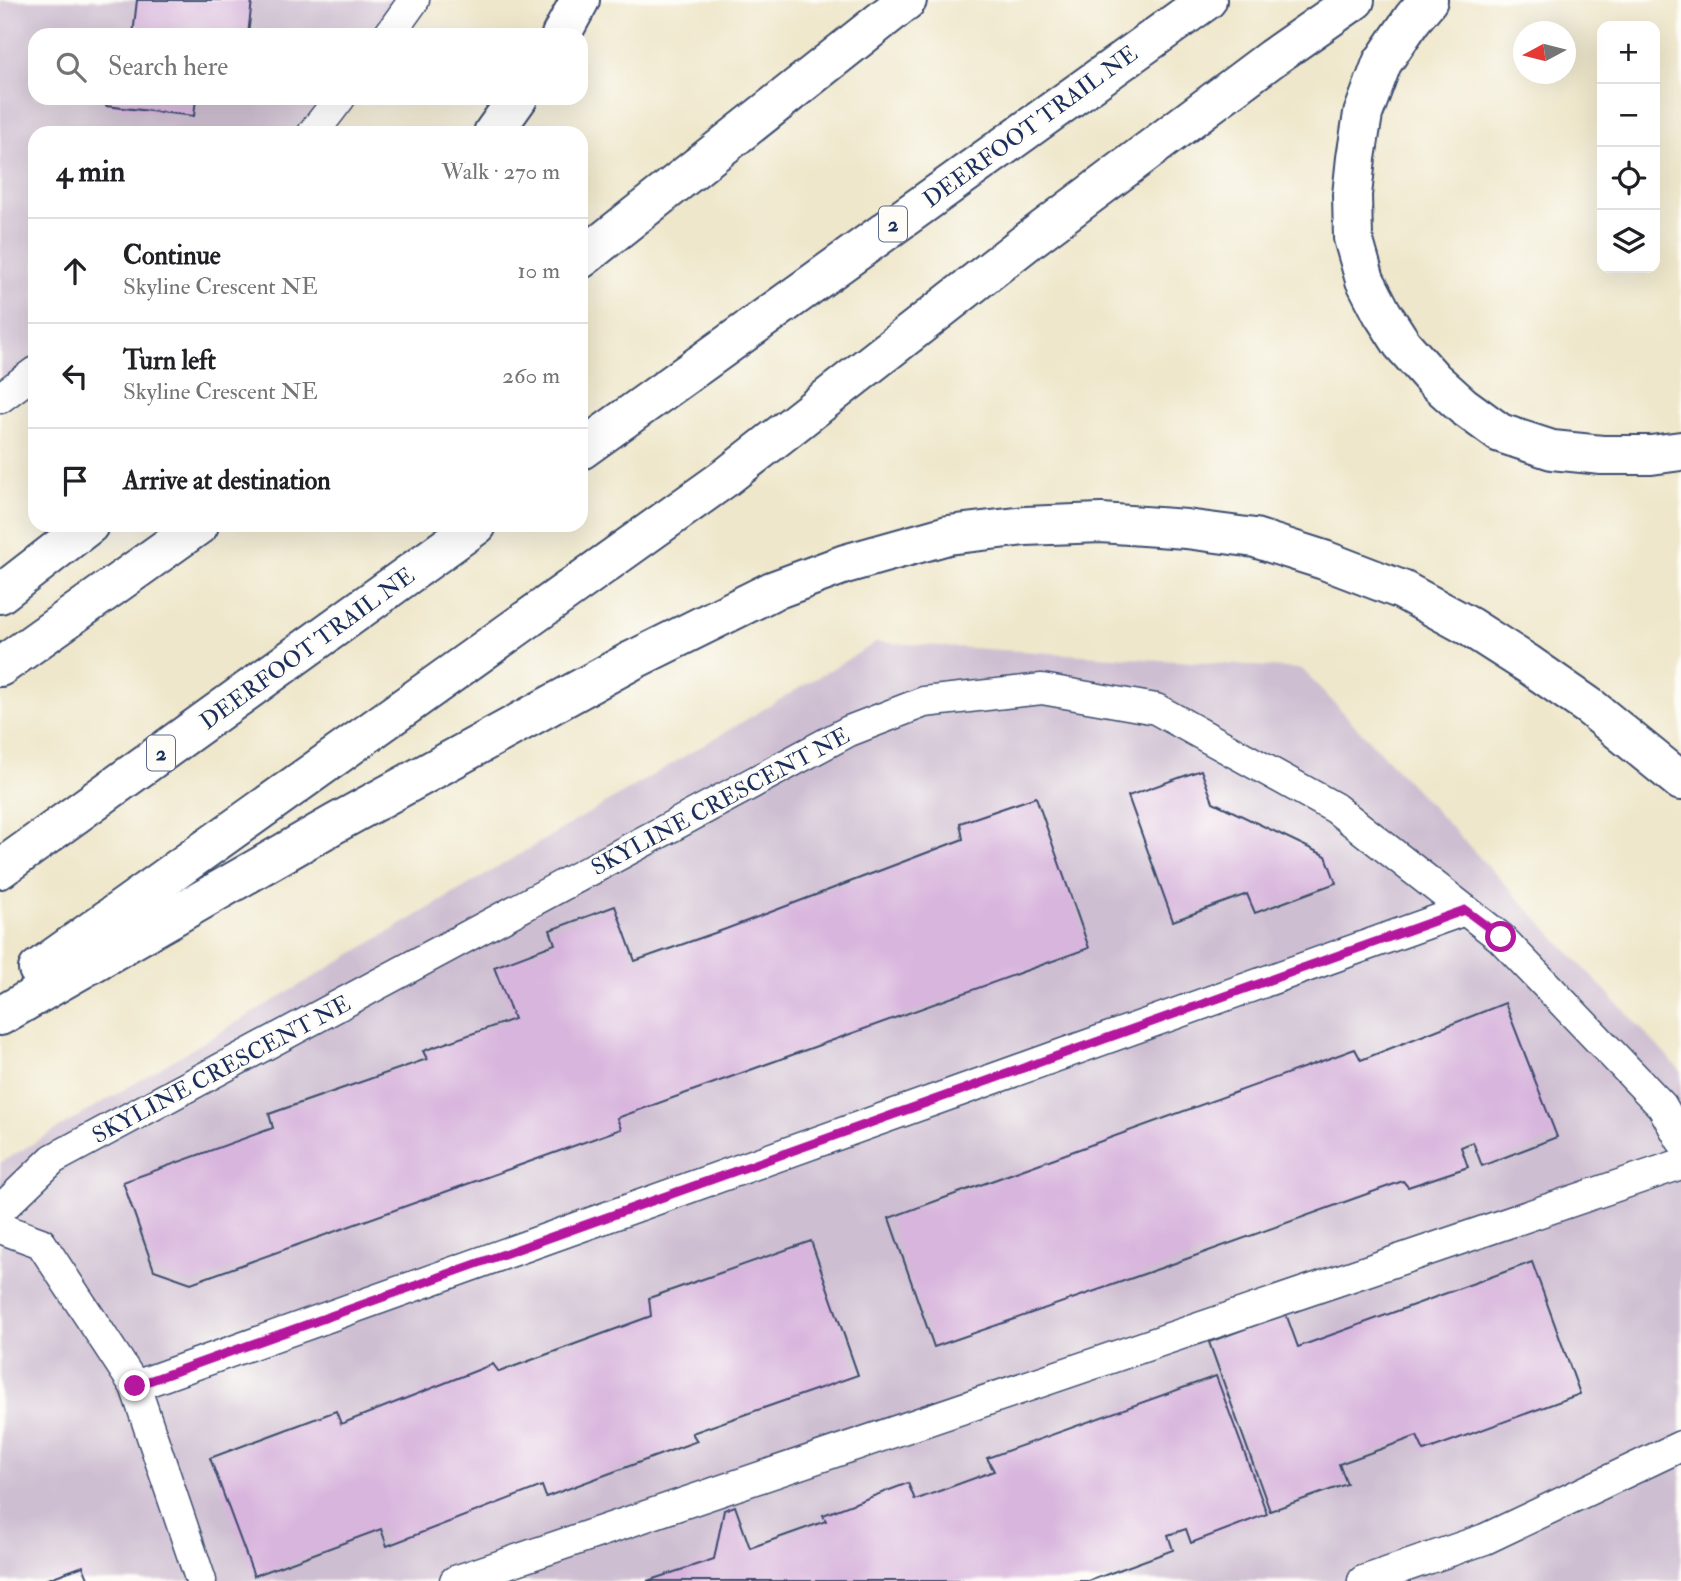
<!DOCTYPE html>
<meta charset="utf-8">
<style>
body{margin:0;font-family:"IM FELL Double Pica",serif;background:#f6f6f6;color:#202124}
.controls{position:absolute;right:21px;top:21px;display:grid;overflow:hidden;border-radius:14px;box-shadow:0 7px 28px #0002}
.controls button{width:63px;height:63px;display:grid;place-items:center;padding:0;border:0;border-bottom:2px solid #e0e0e0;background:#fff;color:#202124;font:35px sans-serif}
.compass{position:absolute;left:1513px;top:21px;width:63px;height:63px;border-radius:50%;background:#fff;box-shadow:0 7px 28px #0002;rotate:263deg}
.stop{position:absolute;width:21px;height:21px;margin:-16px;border:5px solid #b5179e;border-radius:50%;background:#fff}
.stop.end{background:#b5179e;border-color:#fff;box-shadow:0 2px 7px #0008}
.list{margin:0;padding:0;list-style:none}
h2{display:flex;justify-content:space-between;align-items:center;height:91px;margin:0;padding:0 28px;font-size:30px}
h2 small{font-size:23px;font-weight:400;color:#757577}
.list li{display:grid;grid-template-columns:46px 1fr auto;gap:21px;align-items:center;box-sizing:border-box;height:105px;padding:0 28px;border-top:2px solid #e0e0e0}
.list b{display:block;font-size:26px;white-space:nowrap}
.list p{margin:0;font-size:23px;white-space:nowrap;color:#757577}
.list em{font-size:23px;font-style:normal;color:#757577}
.icon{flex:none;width:38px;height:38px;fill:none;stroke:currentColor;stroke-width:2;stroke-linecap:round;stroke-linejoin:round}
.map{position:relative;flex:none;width:1681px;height:1581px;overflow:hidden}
.search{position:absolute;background:#fff;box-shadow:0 7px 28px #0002;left:28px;top:28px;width:560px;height:77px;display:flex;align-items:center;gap:18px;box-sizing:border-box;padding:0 24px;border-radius:21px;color:#757577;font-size:26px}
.panel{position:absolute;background:#fff;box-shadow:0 7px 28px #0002;left:28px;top:126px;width:560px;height:406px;border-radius:21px}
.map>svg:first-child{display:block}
</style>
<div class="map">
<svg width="1681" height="1581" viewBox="0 0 1681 1581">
<rect width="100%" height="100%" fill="#fdfcf7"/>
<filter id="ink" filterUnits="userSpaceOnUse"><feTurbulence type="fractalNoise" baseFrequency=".0143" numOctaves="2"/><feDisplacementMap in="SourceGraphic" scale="14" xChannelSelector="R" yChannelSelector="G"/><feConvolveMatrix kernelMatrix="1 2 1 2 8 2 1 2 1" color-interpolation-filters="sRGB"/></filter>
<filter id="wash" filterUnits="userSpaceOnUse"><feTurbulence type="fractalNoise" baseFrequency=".00686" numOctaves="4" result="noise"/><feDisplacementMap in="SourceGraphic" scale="28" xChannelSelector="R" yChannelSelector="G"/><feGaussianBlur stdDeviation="1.57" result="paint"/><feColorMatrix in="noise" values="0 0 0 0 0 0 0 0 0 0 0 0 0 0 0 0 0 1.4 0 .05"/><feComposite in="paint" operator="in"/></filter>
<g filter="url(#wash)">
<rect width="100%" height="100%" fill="#efe7cb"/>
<!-- industrial -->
<g fill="#cebed1">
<path d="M0,0H414L389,35H35V98H340L313,133H35V372L0,398Z"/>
<path d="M877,642L1302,669L1681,1071V1581H0V1163Z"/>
</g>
<g id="blocks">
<!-- building -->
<g fill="#d8b5dd">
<path d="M137,0H252L248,35H133Z"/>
<path d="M107,98H196L194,116L106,106Z"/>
<path d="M1201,770L1213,802L1326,856L1336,883L1255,913L1247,894L1173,921L1128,796Z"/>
<path d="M1036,797L1089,948L617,1118L621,1129L191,1283L154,1270L123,1182L273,1128L269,1114L427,1059L423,1051L514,1019L494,967L555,944L550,930L615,906L635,961L726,929L963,839L960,823Z"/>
<path d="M1505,1003L1557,1137L1482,1166L1473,1142L1461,1147L1468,1167L1408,1187L1403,1181L1164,1267L934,1347L889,1218L1355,1049L1361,1060Z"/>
<path d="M811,1241L858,1375L692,1433L697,1441L546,1497L542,1486L387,1546L381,1529L254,1576L210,1458L336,1411L341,1424L493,1364L499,1372L651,1316L649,1298Z"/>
<path d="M1532,1262L1580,1394L1424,1451L1417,1436L1339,1464L1347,1484L1270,1511L1209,1342L1286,1314L1298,1347Z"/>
<path d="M1216,1376L1267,1514L1191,1543L1186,1529L1168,1535L1173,1550L1089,1581H647L714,1559L724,1510L735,1506L750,1548L826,1521L823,1515L908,1483L915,1500L994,1471L987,1458Z"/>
<path d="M83,1566L89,1581H42Z"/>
</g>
</g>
</g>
<g filter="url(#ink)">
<use href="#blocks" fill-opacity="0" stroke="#3b4b6e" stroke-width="2"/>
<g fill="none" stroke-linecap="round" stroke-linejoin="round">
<defs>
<g id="street">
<path d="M389,35L414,0"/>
<path d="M313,133L340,98"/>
<path d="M0,398L35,372"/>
<path d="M0,1210L53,1159L849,731L924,702L1042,689L1156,709L1335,808L1501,938L1662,1106L1681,1140"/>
<path d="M0,1228L41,1243L135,1386L201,1581"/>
<path d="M135,1386L1465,910"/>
<path d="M455,1581L1681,1164"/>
<path d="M1363,1581L1485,1539L1681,1446"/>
</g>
<g id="highway">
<path d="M1428,0L1413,18L1382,63L1363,114L1356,158L1352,195L1353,238L1365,280L1382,313L1402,344L1433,379L1463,406L1500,433L1552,450L1602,455H1651L1681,451"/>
<path d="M561,35L580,0"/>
<path d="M493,133L518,98"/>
<path d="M581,259L907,0"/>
<path d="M581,450L1207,0"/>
<path d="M0,594L89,525"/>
<path d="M0,667L199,525"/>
<path d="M0,869L477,525"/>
<path d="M38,969L725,478L1024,244L1272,58L1355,0"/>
<path d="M0,1016L336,823L633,660L772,591L845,564L948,535L1025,526L1101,523L1186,529L1255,538L1324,560L1402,590L1470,627L1528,664L1590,707L1681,781"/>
</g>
</defs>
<!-- street casing -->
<use href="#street" stroke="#3b4b6e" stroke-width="33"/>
<!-- highway casing -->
<use href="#highway" stroke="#3b4b6e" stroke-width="42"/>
<!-- street -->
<use href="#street" stroke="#fff" stroke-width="30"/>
<!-- highway -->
<use href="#highway" stroke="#fff" stroke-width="38"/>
</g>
</g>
<g fill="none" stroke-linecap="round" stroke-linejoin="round" filter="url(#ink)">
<!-- route -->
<path stroke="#b5179e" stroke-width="9" d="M135,1386L1465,910L1501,937"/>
</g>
<g text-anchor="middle" stroke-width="5" stroke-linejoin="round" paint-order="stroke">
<!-- shield labels -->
<g fill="#fdfcf7" stroke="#5f6c8c" stroke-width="2">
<rect x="879" y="206.5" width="28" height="35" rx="5"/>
<rect x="147" y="735.5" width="28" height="35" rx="5"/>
</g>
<g font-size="21" font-weight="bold" fill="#1b2f5e">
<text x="893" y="231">2</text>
<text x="161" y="760">2</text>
</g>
<!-- street labels -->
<g font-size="23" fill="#1b2f5e" stroke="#fdfcf7">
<text transform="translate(1030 126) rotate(-36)" y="8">DEERFOOT TRAIL NE</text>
<text transform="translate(307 648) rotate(-36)" y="8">DEERFOOT TRAIL NE</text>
<text transform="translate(720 801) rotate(-28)" y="8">SKYLINE CRESCENT NE</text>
<text transform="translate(221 1069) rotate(-28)" y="8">SKYLINE CRESCENT NE</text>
</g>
</g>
</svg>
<div class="controls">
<button>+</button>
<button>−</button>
<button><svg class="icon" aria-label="locate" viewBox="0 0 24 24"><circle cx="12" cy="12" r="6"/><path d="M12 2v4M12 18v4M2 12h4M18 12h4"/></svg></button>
<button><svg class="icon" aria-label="layers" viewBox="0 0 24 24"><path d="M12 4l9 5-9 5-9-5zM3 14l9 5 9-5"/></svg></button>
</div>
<svg class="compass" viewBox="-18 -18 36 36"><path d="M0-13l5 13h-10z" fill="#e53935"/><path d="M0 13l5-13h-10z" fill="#757577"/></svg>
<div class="stop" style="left:1501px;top:937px"></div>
<div class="stop end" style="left:135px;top:1386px"></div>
<div class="search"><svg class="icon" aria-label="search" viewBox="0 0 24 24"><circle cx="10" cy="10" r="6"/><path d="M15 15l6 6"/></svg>Search here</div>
<section class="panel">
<h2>4 min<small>Walk · 270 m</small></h2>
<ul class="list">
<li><svg class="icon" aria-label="ahead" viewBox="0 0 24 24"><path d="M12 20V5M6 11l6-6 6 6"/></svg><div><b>Continue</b><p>Skyline Crescent NE</p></div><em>10 m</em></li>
<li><svg class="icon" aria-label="left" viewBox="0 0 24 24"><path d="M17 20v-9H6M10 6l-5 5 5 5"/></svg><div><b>Turn left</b><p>Skyline Crescent NE</p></div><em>260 m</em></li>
<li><svg class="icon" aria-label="arrive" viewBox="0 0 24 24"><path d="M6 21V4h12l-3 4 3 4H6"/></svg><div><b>Arrive at destination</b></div></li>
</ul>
</section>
</div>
